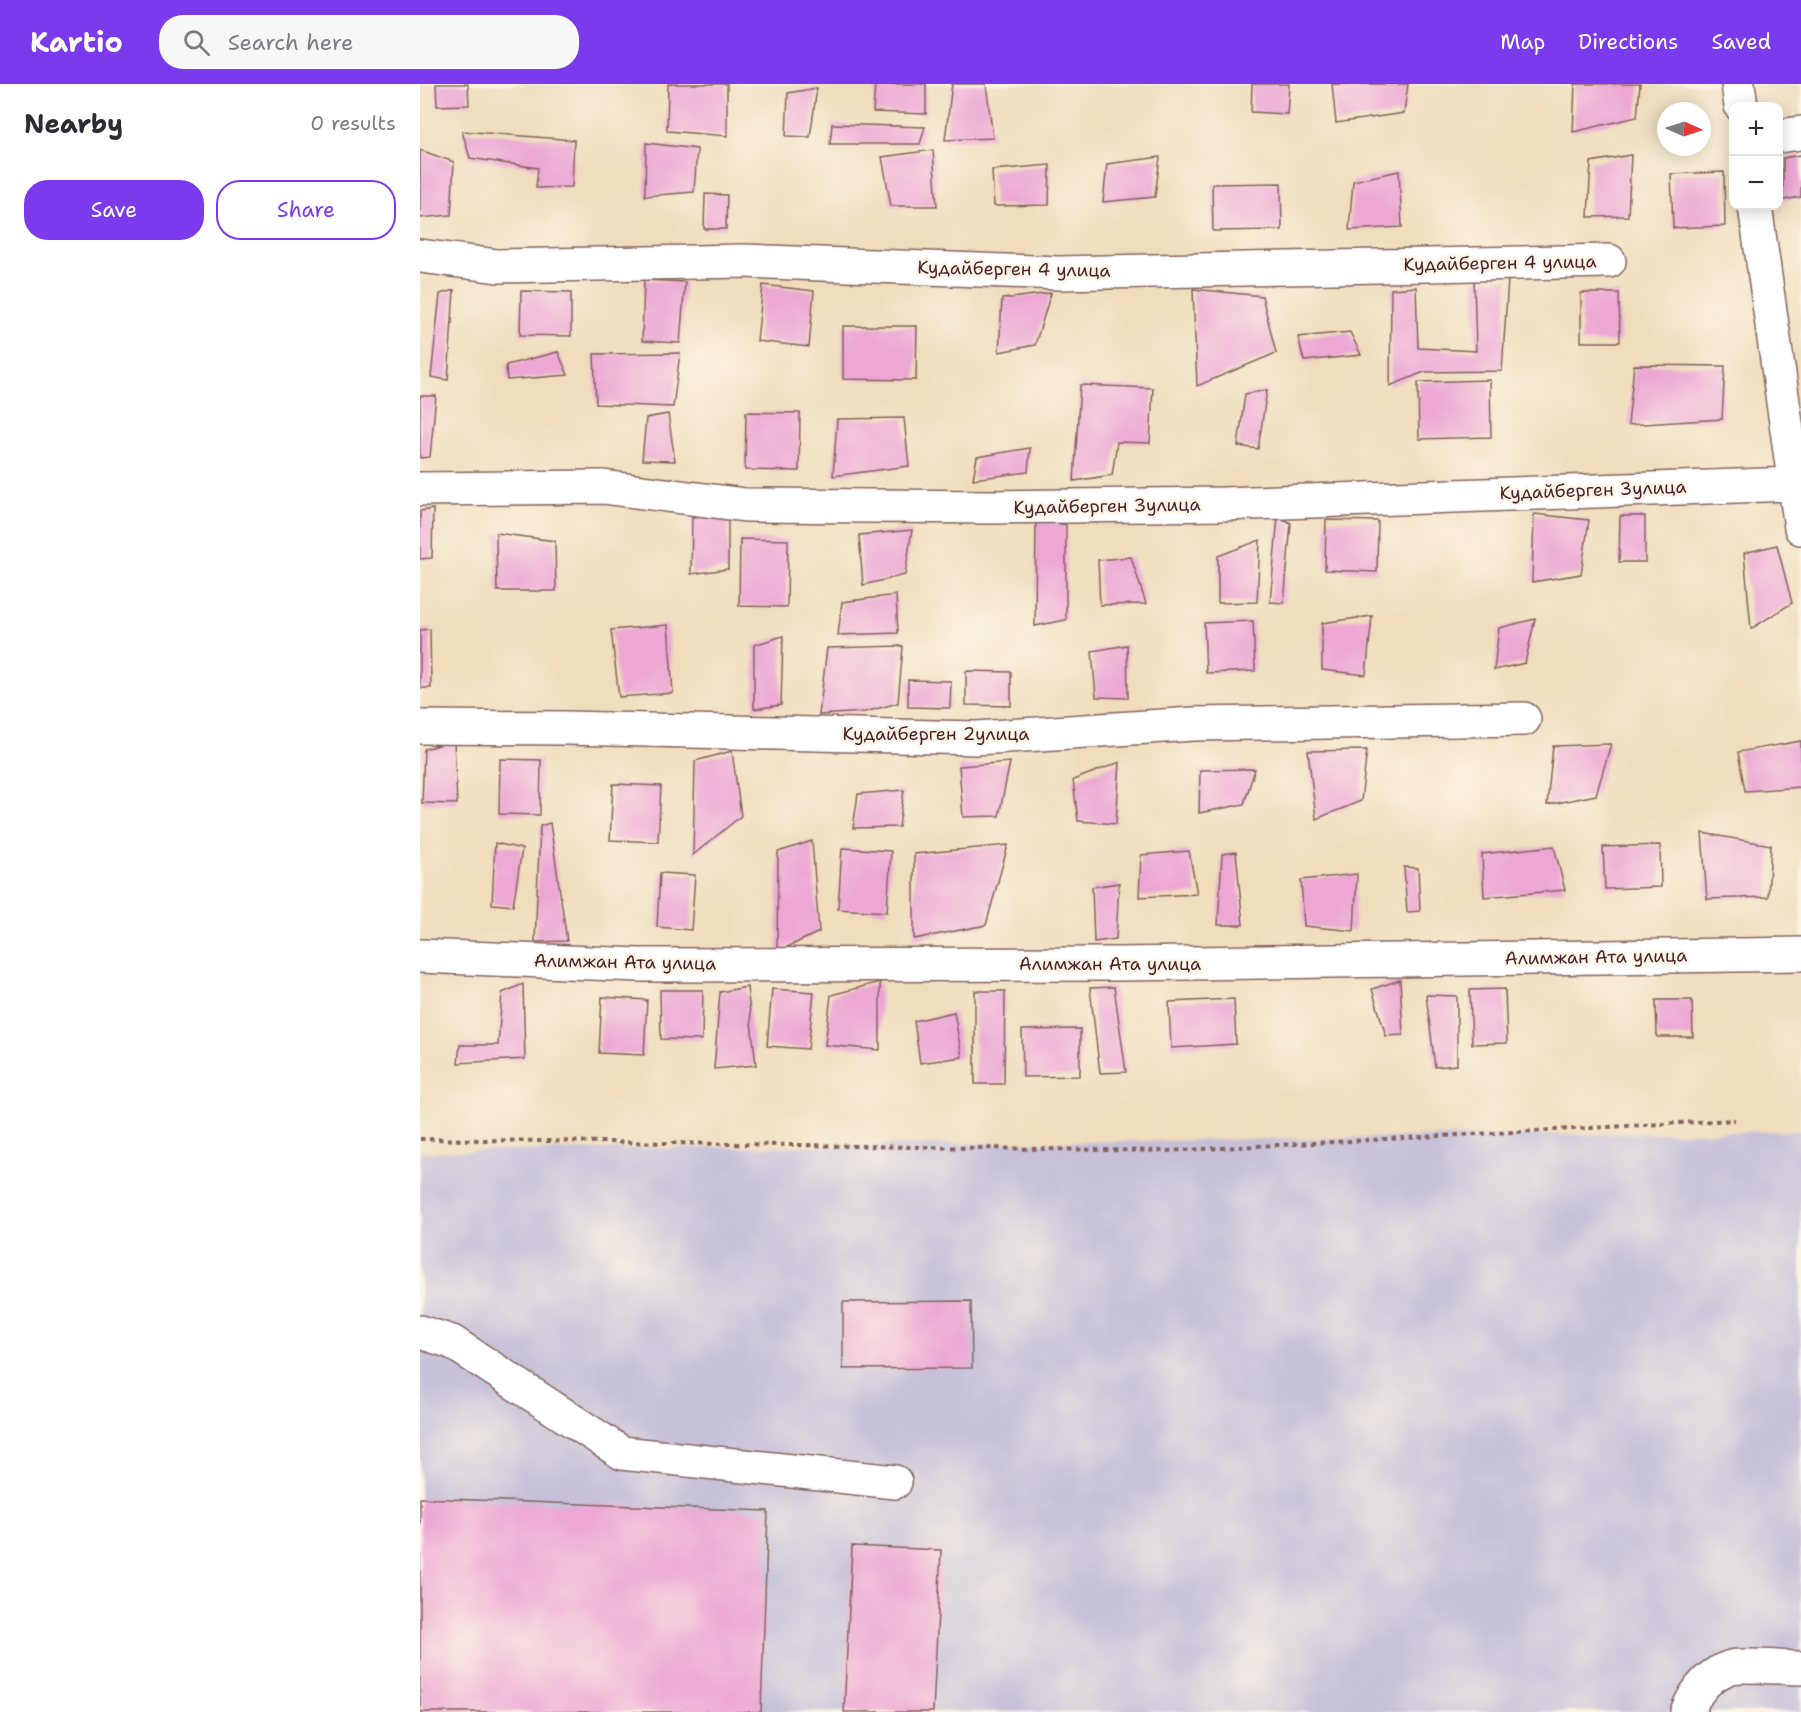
<!DOCTYPE html>
<meta charset="utf-8">
<style>
body{margin:0;font-family:"Shantell Sans",sans-serif;background:#f7f7f7;color:#2b2b33}
.controls{position:absolute;right:18px;top:18px;display:grid;overflow:hidden;border-radius:12px;box-shadow:0 3px 15px #0003}
.controls button{width:54px;height:54px;display:grid;place-items:center;padding:0;border:0;border-bottom:2px solid #e1e1e2;background:#fff;color:#2b2b33;font:30px sans-serif}
.compass{position:absolute;left:1237px;top:18px;width:54px;height:54px;border-radius:50%;background:#fff;box-shadow:0 3px 15px #0003;rotate:93deg}
.list{margin:0;padding:0;list-style:none}
h2{display:flex;justify-content:space-between;align-items:center;height:78px;margin:0;padding:0 24px;font-size:26px}
h2 small{font-size:20px;font-weight:400;color:#7c7c81}
.actions{display:flex;gap:12px;padding:18px 24px}
.actions a{flex:1;padding:14px 0;border:2px solid #7c3aed;border-radius:24px;text-align:center;font-size:21px;color:#7c3aed}
.actions .main{background:#7c3aed;color:#fff}
.icon{flex:none;width:33px;height:33px;fill:none;stroke:currentColor;stroke-width:2;stroke-linecap:round;stroke-linejoin:round}
.map{position:relative;flex:none;width:1381px;height:1628px;overflow:hidden}
header{display:flex;align-items:center;gap:36px;box-sizing:border-box;height:84px;padding:0 30px;background:#7c3aed;color:#fff}
header strong{font-size:28px}
nav{display:flex;gap:33px;margin-inline-start:auto;font-size:21px}
.search{width:420px;height:54px;background:#f7f7f7;display:flex;align-items:center;gap:15px;box-sizing:border-box;padding:0 21px;border-radius:24px;color:#7c7c81;font-size:22px}
main{display:flex}
aside{flex:1;background:#fff}
.map>svg:first-child{display:block}
</style>
<header>
<strong>Kartio</strong>
<div class="search"><svg class="icon" aria-label="search" viewBox="0 0 24 24"><circle cx="10" cy="10" r="6"/><path d="M15 15l6 6"/></svg>Search here</div>
<nav><a>Map</a><a>Directions</a><a>Saved</a></nav>
</header>
<main>
<aside>
<h2>Nearby<small>0 results</small></h2>
<ul class="list">
</ul>
<div class="actions"><a class="main">Save</a><a>Share</a></div>
</aside>
<div class="map">
<svg width="1381" height="1628" viewBox="0 0 1381 1628">
<rect width="100%" height="100%" fill="#fcf5e5"/>
<filter id="ink" filterUnits="userSpaceOnUse"><feTurbulence type="fractalNoise" baseFrequency=".0167" numOctaves="2"/><feDisplacementMap in="SourceGraphic" scale="12" xChannelSelector="R" yChannelSelector="G"/><feConvolveMatrix kernelMatrix="1 2 1 2 8 2 1 2 1" color-interpolation-filters="sRGB"/></filter>
<filter id="wash" filterUnits="userSpaceOnUse"><feTurbulence type="fractalNoise" baseFrequency=".008" numOctaves="4" result="noise"/><feDisplacementMap in="SourceGraphic" scale="24" xChannelSelector="R" yChannelSelector="G"/><feGaussianBlur stdDeviation="1.35" result="paint"/><feColorMatrix in="noise" values="0 0 0 0 0 0 0 0 0 0 0 0 0 0 0 0 0 1.4 0 .05"/><feComposite in="paint" operator="in"/></filter>
<g filter="url(#wash)">
<rect width="100%" height="100%" fill="#efddbc"/>
<!-- industrial -->
<path fill="#c6c0d9" d="M1381,1047V1628H0V1068Z"/>
<g id="blocks">
<!-- building -->
<g fill="#eca7d4">
<path d="M16,0H48L49,21L17,22Z"/>
<path d="M248,0H307V52L247,47Z"/>
<path d="M455,0H506V30L453,28Z"/>
<path d="M532,0H566L573,54L525,56Z"/>
<path d="M832,0H869L867,30L831,28Z"/>
<path d="M912,0H988L984,29L916,39Z"/>
<path d="M1155,0H1220L1217,33L1153,48Z"/>
<path d="M397,4L390,53L366,52L368,9Z"/>
<path d="M412,40L505,43L500,60H410Z"/>
<path d="M42,47L154,56L152,103L116,104L118,84L50,74Z"/>
<path d="M226,59L277,65L274,108L225,112Z"/>
<path d="M0,66L34,78L31,131L0,134Z"/>
<path d="M513,66L517,122H471L462,73Z"/>
<path d="M1211,71L1208,132L1168,133L1171,78Z"/>
<path d="M1381,71V113L1363,116V74Z"/>
<path d="M740,73L735,113L683,118L687,80Z"/>
<path d="M630,81L629,121L574,122L572,86Z"/>
<path d="M979,87L982,143L929,146L933,97Z"/>
<path d="M1304,88L1305,142L1253,144L1251,90Z"/>
<path d="M861,99L862,146L793,147L792,100Z"/>
<path d="M285,110L307,111L306,145H284Z"/>
<path d="M1088,195L1082,287L1004,288L970,302L971,205L996,203L998,264L1056,267L1054,196Z"/>
<path d="M224,196L265,198L260,259L222,257Z"/>
<path d="M343,201L394,207L389,263L337,257Z"/>
<path d="M773,205L842,212L856,269L777,302Z"/>
<path d="M34,206L28,296L11,293L20,210Z"/>
<path d="M101,207L151,208V252L100,251Z"/>
<path d="M631,209L615,261L579,268L582,215Z"/>
<path d="M1161,209H1199L1200,258H1161Z"/>
<path d="M423,242H497L496,296L423,295Z"/>
<path d="M930,248L941,271L884,277L878,253Z"/>
<path d="M138,268L148,291L87,296L86,281Z"/>
<path d="M260,269L253,323L176,320L174,270Z"/>
<path d="M1214,281L1305,282L1302,335L1208,341Z"/>
<path d="M1070,296L1071,353L999,355L998,298Z"/>
<path d="M660,301L733,304L730,359L697,358L692,391L654,397Z"/>
<path d="M847,306L838,365L818,362L825,310Z"/>
<path d="M0,312H16L10,373L0,374Z"/>
<path d="M326,328L380,329L379,387L325,386Z"/>
<path d="M248,330L255,377L222,376L226,334Z"/>
<path d="M484,334L489,382L413,392L417,335Z"/>
<path d="M610,364L608,388L553,395L557,373Z"/>
<path d="M13,425L12,474L0,475V427Z"/>
<path d="M308,430V485L271,490L272,433Z"/>
<path d="M1114,430L1169,436L1161,490L1112,498Z"/>
<path d="M1200,432H1225V478H1199Z"/>
<path d="M858,433L871,439L864,519L850,518Z"/>
<path d="M616,434L646,441V536L615,542Z"/>
<path d="M906,436L958,437L957,488L905,486Z"/>
<path d="M492,446L485,491L443,501L439,451Z"/>
<path d="M76,449L135,457L136,507H77Z"/>
<path d="M320,455L368,456L367,523L319,522Z"/>
<path d="M840,456L837,518L798,519V472Z"/>
<path d="M1357,461L1372,519L1331,545L1324,469Z"/>
<path d="M711,473L726,520L680,521L678,476Z"/>
<path d="M476,511L478,549L418,551L422,518Z"/>
<path d="M952,532L946,591L902,586V539Z"/>
<path d="M1115,535L1105,579L1074,586L1079,544Z"/>
<path d="M833,537L835,587L786,589L784,539Z"/>
<path d="M248,541L253,609L199,613L191,546Z"/>
<path d="M10,545L11,604H0V546Z"/>
<path d="M363,552L361,621L334,625V561Z"/>
<path d="M707,561L708,614L676,613L672,567Z"/>
<path d="M483,562L478,619L445,628L399,631L407,564Z"/>
<path d="M546,587L591,588V622L546,621Z"/>
<path d="M488,596L531,597L530,624L488,623Z"/>
<path d="M34,657L37,720L2,719L4,665Z"/>
<path d="M1381,657V703L1325,707L1318,668Z"/>
<path d="M1191,660L1176,711L1127,721L1133,662Z"/>
<path d="M947,666L941,717L896,735L888,667Z"/>
<path d="M312,667L321,732L273,771L275,677Z"/>
<path d="M80,675L121,676L120,731L79,730Z"/>
<path d="M590,678L579,732L543,733L539,682Z"/>
<path d="M700,678L696,740L658,737L653,696Z"/>
<path d="M835,685L824,720L779,729L780,686Z"/>
<path d="M193,700L241,702L238,758L190,756Z"/>
<path d="M484,706L479,743L433,744L438,710Z"/>
<path d="M130,739L147,857L115,858L120,742Z"/>
<path d="M1282,749L1351,761L1348,813L1287,815Z"/>
<path d="M392,757L399,848L357,868L358,768Z"/>
<path d="M75,759L102,765L93,822L72,820Z"/>
<path d="M588,761L566,841L494,855V770Z"/>
<path d="M1240,761L1241,803L1185,805L1183,763Z"/>
<path d="M1134,762L1145,806L1064,813L1062,770Z"/>
<path d="M422,764L471,767L467,828L418,825Z"/>
<path d="M769,767L777,810L719,813L721,771Z"/>
<path d="M816,768L823,841H798L802,770Z"/>
<path d="M984,783L998,784L1000,827L987,828Z"/>
<path d="M240,789L275,791L271,846L237,843Z"/>
<path d="M937,790L934,847L884,842L881,796Z"/>
<path d="M699,799L696,855L674,858L672,803Z"/>
<path d="M980,896L983,951L966,952L952,905Z"/>
<path d="M460,898V966L405,961L411,911Z"/>
<path d="M103,900L105,975L38,979L40,961H78L82,909Z"/>
<path d="M327,903L336,981L294,985L300,908Z"/>
<path d="M694,903L706,988L680,989L670,904Z"/>
<path d="M352,905L394,908L388,965L347,962Z"/>
<path d="M1085,905L1087,959L1052,960L1050,906Z"/>
<path d="M240,906H283L282,956L241,955Z"/>
<path d="M555,907H585L584,1000H555Z"/>
<path d="M1006,911L1037,912V981L1015,983Z"/>
<path d="M182,913L227,916L224,971L179,969Z"/>
<path d="M814,915L816,960L751,964L749,918Z"/>
<path d="M1236,916H1272L1273,953H1237Z"/>
<path d="M534,928L542,973L500,979L494,937Z"/>
<path d="M660,945V992L603,993L602,946Z"/>
<path d="M551,1217L552,1284L423,1285V1218Z"/>
<path d="M0,1414L348,1427L341,1628H0Z"/>
<path d="M432,1462L521,1466L513,1628H424Z"/>
</g>
</g>
</g>
<g filter="url(#ink)">
<use href="#blocks" fill-opacity="0" stroke="#84625e" stroke-width="1.5"/>
<g fill="none" stroke-linecap="round" stroke-linejoin="round">
<defs>
<g id="minor">
<path d="M1318,0L1321,22"/>
<path d="M1358,52L1381,49"/>
<path d="M1335,122L1381,444"/>
<path d="M0,172L78,182L323,177L639,189L1189,177"/>
<path d="M0,405L183,403L325,421L570,423L804,420L1375,400"/>
<path d="M0,643L146,644L556,654L774,640L1104,635"/>
<path d="M0,872L219,881L702,880L1381,870"/>
<path d="M0,1248L32,1258L202,1369L475,1398"/>
<path d="M1267,1628C1275,1608 1289,1590 1311,1583C1323,1580 1366,1584 1381,1584"/>
</g>
</defs>
<!-- minor casing -->
<use href="#minor" stroke="#84625e" stroke-width="36"/>
<!-- path -->
<path stroke="#84625e" stroke-width="4" stroke-dasharray="4.5 4.5" stroke-linecap="butt" d="M0,1055L747,1067L1315,1036"/>
<!-- minor -->
<use href="#minor" stroke="#fff" stroke-width="33"/>
</g>
</g>
<g text-anchor="middle" stroke-width="5" stroke-linejoin="round" paint-order="stroke">
<!-- street labels -->
<g font-size="18" fill="#4a1f2b" stroke="#fcf5e5">
<text transform="translate(1080 179) rotate(-1)" y="6">Кудайберген 4 улица</text>
<text transform="translate(594 185) rotate(1)" y="6">Кудайберген 4 улица</text>
<text transform="translate(1173 406) rotate(-2)" y="6">Кудайберген 3улица</text>
<text transform="translate(687 422) rotate(-1)" y="6">Кудайберген 3улица</text>
<text x="516" y="656">Кудайберген 2улица</text>
<text transform="translate(1176 873) rotate(-1)" y="6">Алимжан Ата улица</text>
<text transform="translate(205 878) rotate(1)" y="6">Алимжан Ата улица</text>
<text x="690" y="886">Алимжан Ата улица</text>
</g>
</g>
</svg>
<div class="controls">
<button>+</button>
<button>−</button>
</div>
<svg class="compass" viewBox="-18 -18 36 36"><path d="M0-13l5 13h-10z" fill="#e53935"/><path d="M0 13l5-13h-10z" fill="#7c7c81"/></svg>
</div>
</main>
